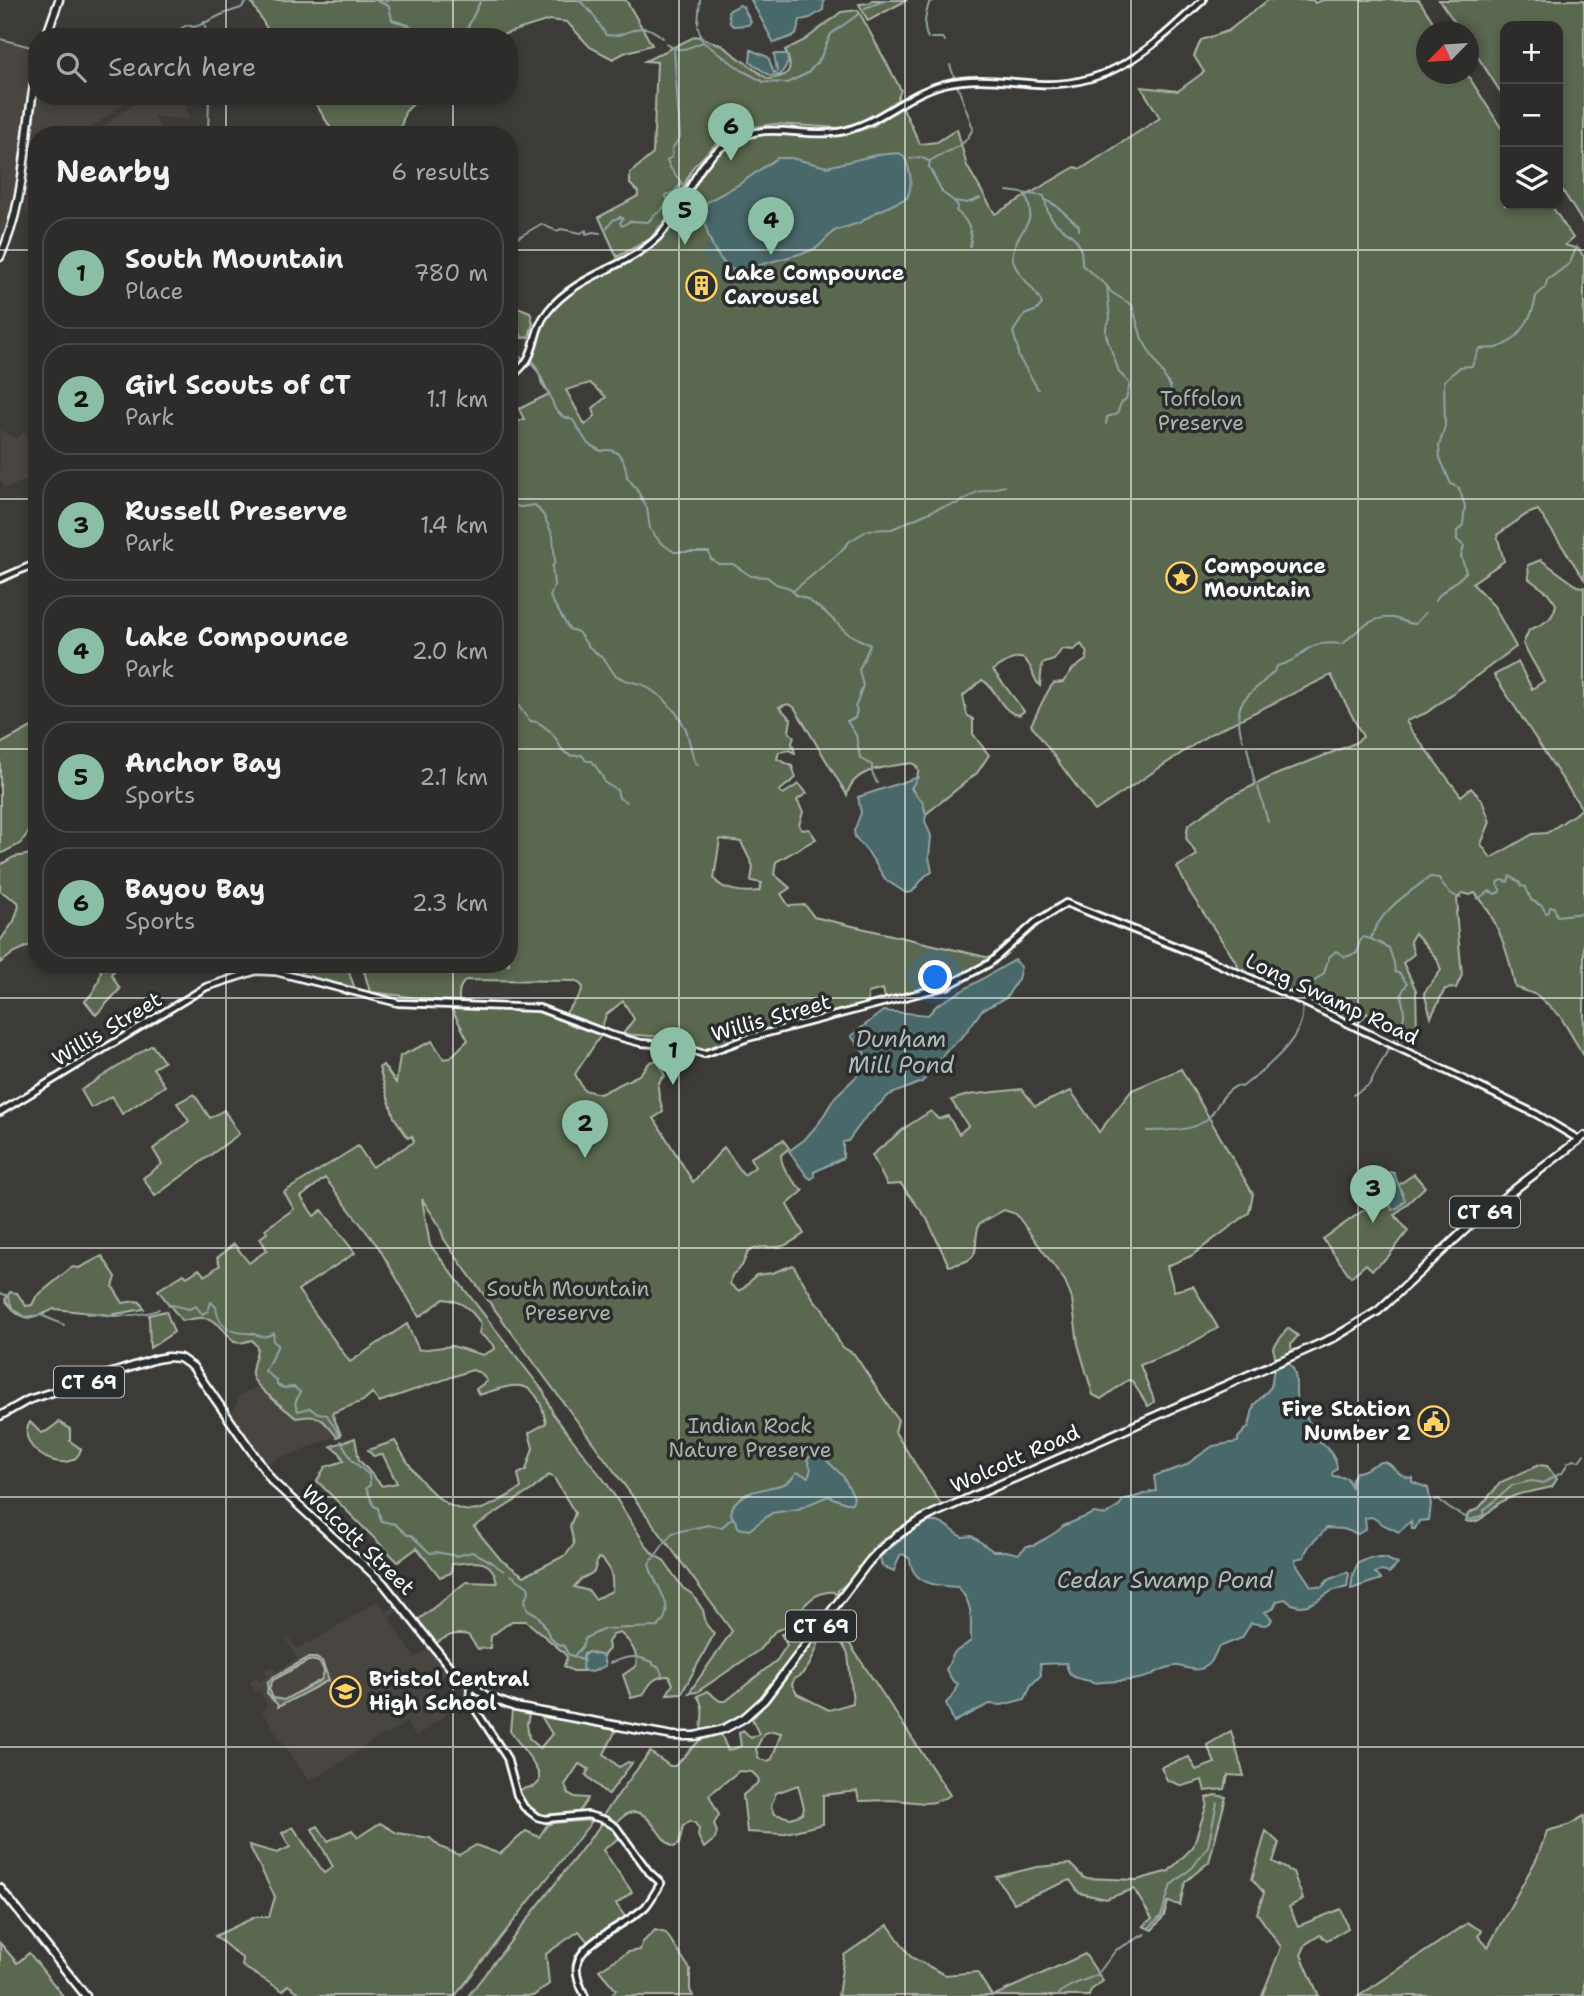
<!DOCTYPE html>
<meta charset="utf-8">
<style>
body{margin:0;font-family:"Shantell Sans",sans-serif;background:#353432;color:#f1f3f6}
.controls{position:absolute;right:21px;top:21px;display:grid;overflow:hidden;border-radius:14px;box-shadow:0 4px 10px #0003}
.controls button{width:63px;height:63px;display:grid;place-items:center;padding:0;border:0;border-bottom:2px solid #484847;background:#2d2c2a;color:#f1f3f6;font:35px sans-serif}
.compass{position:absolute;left:1416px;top:21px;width:63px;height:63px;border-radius:50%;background:#2d2c2a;box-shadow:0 4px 10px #0003;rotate:245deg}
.you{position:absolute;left:936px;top:978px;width:24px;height:24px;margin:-18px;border:5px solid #fff;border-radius:50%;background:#1a73e8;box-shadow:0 0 0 10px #1a73e833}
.badge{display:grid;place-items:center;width:46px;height:46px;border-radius:50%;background:#8abfa5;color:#111;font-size:23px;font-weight:700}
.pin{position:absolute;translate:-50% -58px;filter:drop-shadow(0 2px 4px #0008)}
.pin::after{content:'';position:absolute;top:37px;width:24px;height:21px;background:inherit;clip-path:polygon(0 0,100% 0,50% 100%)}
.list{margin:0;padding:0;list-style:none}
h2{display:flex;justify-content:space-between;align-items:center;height:91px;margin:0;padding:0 28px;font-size:30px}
h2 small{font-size:23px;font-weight:400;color:#a7a7a8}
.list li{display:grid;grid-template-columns:46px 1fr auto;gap:21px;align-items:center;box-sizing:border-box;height:112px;margin:0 14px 14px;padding:0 14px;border:2px solid #484847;border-radius:28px}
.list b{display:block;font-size:26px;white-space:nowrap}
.list p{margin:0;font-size:23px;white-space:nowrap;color:#a7a7a8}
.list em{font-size:23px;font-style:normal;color:#a7a7a8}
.icon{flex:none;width:38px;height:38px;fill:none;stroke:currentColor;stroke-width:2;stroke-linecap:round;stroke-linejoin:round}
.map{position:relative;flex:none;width:1584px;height:1996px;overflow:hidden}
.search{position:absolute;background:#2d2c2a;box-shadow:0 4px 10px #0003;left:28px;top:28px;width:490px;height:77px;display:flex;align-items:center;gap:18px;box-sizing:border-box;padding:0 24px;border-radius:28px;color:#a7a7a8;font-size:26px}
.panel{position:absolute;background:#2d2c2a;box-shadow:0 4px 10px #0003;left:28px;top:126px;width:490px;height:847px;border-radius:28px}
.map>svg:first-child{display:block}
</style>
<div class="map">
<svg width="1584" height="1996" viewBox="0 0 1584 1996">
<rect width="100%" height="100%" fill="#3c3b38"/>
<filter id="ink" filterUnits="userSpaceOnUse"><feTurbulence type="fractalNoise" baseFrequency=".0143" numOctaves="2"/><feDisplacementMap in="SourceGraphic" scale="14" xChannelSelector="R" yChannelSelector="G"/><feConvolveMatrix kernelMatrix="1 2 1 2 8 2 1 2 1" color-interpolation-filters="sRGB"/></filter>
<g filter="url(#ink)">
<!-- built -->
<g fill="#49453f">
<path d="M0,41L37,50L23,132L13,219L0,251Z"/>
<path d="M37,89V96H134L82,135H37V165L27,164L29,129Z"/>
<path d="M143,96H187L188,120L153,116L165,135H92Z"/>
<path d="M37,172V226L28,213L25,212L27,174Z"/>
<path d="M0,430L16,439L24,432L27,438L37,433V475L5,489L0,480Z"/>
<path d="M339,1357L363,1401L332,1413L341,1435L265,1464L229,1412L235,1409L239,1395L264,1383Z"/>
<path d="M378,1600L386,1612L397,1606L400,1610L389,1618L415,1658L428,1649L448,1673L431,1687L447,1714L416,1737L406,1723L387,1735L385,1733L323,1774L308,1780L261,1711L267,1706L259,1690L255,1692L249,1681L256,1677L259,1682L268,1676L264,1669L272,1665L276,1672L297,1658L286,1639L289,1637L297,1649L309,1641L311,1643Z"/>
</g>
<!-- green -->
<g fill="#5a6850" stroke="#acb4a8" stroke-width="2" fill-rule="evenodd">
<path d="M250,0H626L652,45L624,53L613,59L590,47L567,22L549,20L495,37H272Z"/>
<path d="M872,0H907L868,21L859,4L869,3Z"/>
<path d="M1268,0H1313L1315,3L1323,0H1419L1439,31L1426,32V74H1467L1505,134V205H1551L1573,238L1565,245L1579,249L1584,257V579L1538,510L1527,514L1497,535L1504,561L1472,583L1494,606L1516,647L1426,713L1406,721L1411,730L1461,796L1471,788L1482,800L1490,822L1481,844L1491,858L1533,834L1547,833L1582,809L1494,675L1518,662L1532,689L1544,681L1523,644L1529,630C1544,623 1553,621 1556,604L1548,593L1529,579L1528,565L1541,560L1577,586L1584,587V1056L1560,1016L1537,995L1515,987C1510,957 1496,915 1475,893L1470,895L1463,893L1457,899L1458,911L1456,912L1462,975L1456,988L1445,989L1431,1017L1424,993L1441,970L1437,959L1415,933L1410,941L1414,954L1403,963L1416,990L1417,1030L1404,1040H1399L1400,1032L1367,1013L1358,1024L1237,969L1238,965L1189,891L1177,867L1197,855L1186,838L1188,825L1227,798L1273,776L1353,744L1363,737L1331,675L1210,734L1095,811L1031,725C1037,714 1047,689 1054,683L1063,682L1073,669L1086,660L1087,653L1081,644L1074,650L1062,649L1054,660L1042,664L1040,686C1033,679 1034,672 1029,665C1021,649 1004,664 993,670L1024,711L1019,715C998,711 998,688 982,680L963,696L967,715L973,719V734L989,755L977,773L926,814L922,801L914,793L911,787C914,779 925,770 912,763C888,767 853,767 847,795L794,707L788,704L779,707L791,719L789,732L794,737L792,743L795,753L789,750L779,752L777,759L792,766L796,778L779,791L783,794L799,784L807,793L797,800L803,812L799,825L802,830L809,829L816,839L776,862L774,874L790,888L781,894L789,906L805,905L814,917L990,958C956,981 925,988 885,998L883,989L868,993V1003L754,1034L711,1049L701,1050L676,1038L623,1034L634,1019L623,1001L606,1015L601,1030L564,1015L580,995L583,987L577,981L466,980C458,987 459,993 459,1003H430L427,999L370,992L362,964H509V423L514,417L517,422L524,419L519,409L549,394L532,359L538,331L544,319L569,292L654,243L708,161L721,150L744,139L766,134L842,136L873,126L902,106L920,144L937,142L957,129L967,166L995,214L1075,167L1081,169L1160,118L1141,87L1178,91L1204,72L1194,56L1201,40L1228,31ZM590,383L606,397L593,408L595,416L585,425L566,390ZM720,839L741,842L753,866L751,881L762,883L759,891C745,893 720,891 714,878Z"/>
<path d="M1439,0H1584V225L1558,183V26H1505V99L1469,43L1468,32L1461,31Z"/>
<path d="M858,10L901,90L897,100L876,116L841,128L775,124L748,128L717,143L693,167L668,217L650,239L617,257L599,217L638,196V192L630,184V173L653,154L657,62L645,61L696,36L721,45L768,79C789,77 795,70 785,50L805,40L841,12Z"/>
<path d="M311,96H417V100L405,112L399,135H335Z"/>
<path d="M509,298L515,306L530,312L533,323L529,337L522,338L519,331L512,333L509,337Z"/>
<path d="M37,724V826L32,827L20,844L0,854V744Z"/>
<path d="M37,853V942L15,952L0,963V941L14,921L19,906L18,902L0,891V865L14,857Z"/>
<path d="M101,964H121L111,974L120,989L96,1015L85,1001C95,992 102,978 101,964Z"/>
<path d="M308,964H346L355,989L299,976Z"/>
<path d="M450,1006L541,1010L601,1035L575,1074L584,1090L600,1094L639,1075L650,1062L658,1060L665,1076C652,1083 661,1100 663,1112L654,1118L693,1182L724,1147L744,1175L755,1167L750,1158L783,1140L789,1148L781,1155C781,1169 793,1181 803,1191L787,1205L804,1234C797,1238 790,1244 783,1246C770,1250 762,1243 748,1252L742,1266L732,1275L730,1284L738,1291L744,1288L756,1275L772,1273L793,1265L816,1303L823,1309L841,1346L854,1354L898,1420L895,1432L942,1506C917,1518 893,1529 873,1549C861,1562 854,1581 838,1590L837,1596L834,1592C817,1590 803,1605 794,1619L797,1618L802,1626L786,1627L775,1631L759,1650L697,1692L689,1693L732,1631L459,1261L444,1239L439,1225L422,1199L430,1245L544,1392L553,1414L607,1484L647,1547L653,1554L663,1560L683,1588L692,1594L703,1610L706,1624L714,1634L682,1693L667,1694L673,1684L669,1676C654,1676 650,1683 643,1695L631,1698L623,1675L636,1666C639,1654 630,1641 620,1633L613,1635L608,1642L609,1649L603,1656L588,1652L584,1654L585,1671H573L564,1666L567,1657L563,1652L526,1621H512L491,1636L490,1648L478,1649L468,1635C453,1632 447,1636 435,1644L418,1620L466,1582L497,1583C492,1556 474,1562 452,1564L451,1573L440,1577L417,1548L398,1562L317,1481L325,1467L344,1461L340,1453L331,1446L355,1438L359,1460L382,1486L397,1483L383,1455L373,1456L368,1450L395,1441C410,1468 440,1516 477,1510C487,1509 512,1494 521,1488L518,1474L526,1470L533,1448L529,1433L546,1423C537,1375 516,1383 479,1395L476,1389L487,1381L481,1373L472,1370L379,1402L372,1393L363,1401L332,1413L341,1435L337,1437C323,1419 319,1413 296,1418C286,1409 253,1386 252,1375C251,1366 257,1356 257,1347L252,1340L241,1343L234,1342C215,1320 212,1313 182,1321L158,1290L184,1274L187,1277L199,1269L205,1276L220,1265L217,1258L234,1244L249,1263L267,1250L260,1238L267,1233L265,1229L294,1209L284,1192L358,1146L372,1167L414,1142L412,1136L408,1138L394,1117L379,1068L383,1065L396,1083L400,1056L432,1041L444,1059L450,1058L468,1040ZM325,1178L379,1248L419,1317L444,1299C462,1301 471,1309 481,1324L479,1333L494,1345L495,1349L483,1355L452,1346L419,1350L407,1324L350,1362L298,1290L355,1253L322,1210L314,1216L301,1197ZM549,1475L554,1478L575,1513L570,1526L574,1544L566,1555L524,1576L501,1560L474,1527L533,1489ZM598,1558L602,1559C612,1569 613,1578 612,1591L595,1599L589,1591L574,1587L581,1579L594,1572Z"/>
<path d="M152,1045L164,1062L153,1068L165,1086L122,1114L112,1096L91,1108L81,1090Z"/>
<path d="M1181,1069L1253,1194L1249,1213L1191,1256L1167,1266L1174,1291L1193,1286L1218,1328L1179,1350L1140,1365L1153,1397L1154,1402L1148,1406L1132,1381L1128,1380L1101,1399L1093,1395L1078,1344L1072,1299L1065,1281L1016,1214L1004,1210L979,1224C971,1251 986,1259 949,1266L927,1219L901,1184L887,1185L872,1155L906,1127L931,1111L938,1119L948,1116L959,1134L968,1126L951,1100L968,1095L1022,1089L1035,1106L1071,1091L1099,1132L1132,1090Z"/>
<path d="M194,1094L210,1118L224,1110L239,1134L155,1196L143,1178L162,1164L153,1149L189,1121L177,1103Z"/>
<path d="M1414,1174L1425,1187L1395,1215L1408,1231L1387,1258L1372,1270L1366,1264L1351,1277L1323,1239Z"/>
<path d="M102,1256L116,1277L113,1287L123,1303L135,1301L140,1302L144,1309L110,1315L54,1309L41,1315L25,1317L16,1313L5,1300L10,1292L17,1293L26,1306L32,1305L36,1297L72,1267L79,1268Z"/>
<path d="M166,1311L174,1332L150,1348L149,1315Z"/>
<path d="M1288,1328L1298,1336L1291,1344L1292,1352L1276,1360L1273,1348Z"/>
<path d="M30,1422L41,1433L47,1431L59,1422L70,1429V1441L81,1449C73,1480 12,1450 30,1422Z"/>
<path d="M1539,1465L1547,1466L1557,1479L1552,1487C1533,1492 1515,1492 1498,1504C1488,1511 1480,1526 1466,1521L1468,1514L1479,1508L1501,1482Z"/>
<path d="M831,1620L841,1631L950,1795C931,1806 927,1803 906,1801C891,1799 875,1801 859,1801L857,1791L823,1795V1824L782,1834L747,1832L743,1795L759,1782L758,1778L752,1772L739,1771L709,1795L719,1815L714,1824L717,1832L715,1839L704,1848L698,1836L699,1829L695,1823L690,1821L683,1826L679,1844L674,1847C659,1842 650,1806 629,1813C625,1814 619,1820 615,1824L603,1815L650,1752L670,1766H675L700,1740L721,1734L728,1751L741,1746L739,1733L743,1730L751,1738L759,1734L752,1719L770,1700L820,1633L822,1634C815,1651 811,1672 794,1679L792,1685L797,1694L829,1710L853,1703L848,1654L843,1645L827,1631ZM773,1731L781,1733L772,1759L768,1761L759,1759L756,1749L764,1733ZM798,1785L804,1808L802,1814L791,1818L774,1814L771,1806L776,1793Z"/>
<path d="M788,1632H811C778,1677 759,1716 701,1732C701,1719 706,1708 697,1696L707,1691L720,1701H726L777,1660L787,1645L781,1634Z"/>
<path d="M308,1658H316L322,1661L329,1680L278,1707L277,1704L267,1694L268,1682L273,1677ZM308,1661C317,1659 322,1663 324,1672L321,1680L284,1700L273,1698L269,1689L273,1680Z"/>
<path d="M512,1711L529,1715L527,1724L529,1738L540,1748L552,1734L541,1716L616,1730L604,1754L619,1767L628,1762L632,1763L608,1795L586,1775L589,1769L579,1764L565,1785L568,1793L575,1797L588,1798C585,1802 582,1809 578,1812C574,1814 566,1815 561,1815C541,1819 523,1811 518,1790L535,1786L539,1782V1774L530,1758L510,1731Z"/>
<path d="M1231,1731L1244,1776L1228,1775L1225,1789L1205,1791L1202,1780L1182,1786L1167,1780L1161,1767L1189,1757L1196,1770L1215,1763L1207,1745Z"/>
<path d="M1215,1795L1226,1797L1209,1862L1185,1882L1180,1905L1168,1902L1164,1916L1152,1930L1143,1926L1152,1919L1134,1889L1106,1899L1079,1893L1070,1880L1014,1903L996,1877L1037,1867L1070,1864L1084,1878L1137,1880L1169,1871L1193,1847L1207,1804L1206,1798Z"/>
<path d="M1584,1816V1996H1359L1468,1923L1482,1931L1478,1936L1488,1947L1537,1858L1547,1831L1568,1825Z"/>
<path d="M593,1820L455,1996H304L288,1985L283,1991L242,1966L243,1959L215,1936L255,1917H269L275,1897L249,1845L277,1853L290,1847L282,1833L293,1827L324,1873L333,1867L312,1829L318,1826L328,1841L352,1830L358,1837L380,1823L397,1833L430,1838L440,1847L459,1855L476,1845L500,1854L526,1831L539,1837L547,1825L552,1823Z"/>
<path d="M603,1822L614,1830L619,1838L603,1850L632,1892L616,1904L626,1918L588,1942L579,1931L546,1954L549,1984L533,1996H468Z"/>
<path d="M1266,1831L1279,1843L1273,1862L1293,1872L1303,1899L1289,1907L1298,1926L1341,1909L1348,1928L1327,1940L1320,1935L1306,1944L1301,1955L1319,1996H1262L1281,1947L1257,1913L1264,1893L1252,1879Z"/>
<path d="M888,1925L911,1957L945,1975L977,1972L992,1996H838L844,1955Z"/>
<path d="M655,1930L666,1933L690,1969V1990L693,1996H610L616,1990L599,1970L628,1952L640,1950L642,1943Z"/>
<path d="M0,1943L17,1963L29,1953L63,1996H0Z"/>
<path d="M1085,1954L1103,1981L1091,1990L1089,1996H993Z"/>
</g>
<!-- water -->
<g fill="#48676b" stroke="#91a4a6" stroke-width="2">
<path d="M751,0H824L823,10L810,18L800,20L796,35L774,43Z"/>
<path d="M740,5L743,7L751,22L748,25L733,26L730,23L728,11Z"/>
<path d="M751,50L768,57L774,73L777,71L774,54H787L788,63L780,75L770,76L750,62Z"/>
<path d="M899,153L904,156C910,169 914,184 907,198L877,212L859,223L834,231L818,247L810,251L745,269L733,270C714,259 699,222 707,202L738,185L777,158H791L827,167L876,155Z"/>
<path d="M918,777L911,788L914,793L922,801L926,814L925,821L931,836L929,857L932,872L925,876L912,892L906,893L886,880L868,852L855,837L854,831L861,813L858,797Z"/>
<path d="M1015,960L1021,967L1018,979L1006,998L982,1010L964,1035L944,1053L939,1064L922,1082L889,1095L865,1118L848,1141L843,1142V1158L814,1172V1177L811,1179L807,1176L789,1151L804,1140L819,1123L835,1097L861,1072L865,1054L851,1036L883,1011L928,1015L937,1005Z"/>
<path d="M1390,1172L1394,1173L1405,1200L1399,1207L1392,1210L1379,1179Z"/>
<path d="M1288,1362C1300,1373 1294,1388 1297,1403L1307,1413V1419L1317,1433L1319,1442C1328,1447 1336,1458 1337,1468L1332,1473L1333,1476L1347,1478L1351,1486L1352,1479L1356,1472C1367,1472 1374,1462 1383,1462C1394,1462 1395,1477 1412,1478V1482L1428,1488L1431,1504L1429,1520L1419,1521L1415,1529H1412L1411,1521L1399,1532L1384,1525L1372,1517L1365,1518L1366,1529L1358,1534L1343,1529L1326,1528C1321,1538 1307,1542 1304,1557L1296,1559L1295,1562L1311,1586L1322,1587L1328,1580L1347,1572L1349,1574L1347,1587C1342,1589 1334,1589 1330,1592C1316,1602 1300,1614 1285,1599L1277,1601L1273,1609L1265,1612L1272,1619L1270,1623L1265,1625L1251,1623L1242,1638L1219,1647C1214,1653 1214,1661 1208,1665C1198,1673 1188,1668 1178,1666C1169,1665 1159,1671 1153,1674C1141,1682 1106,1681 1092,1683L1090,1681C1076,1678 1069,1679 1066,1663L1040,1664L1041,1675L1031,1685L1025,1699L1002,1705L989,1704L954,1722L946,1703L952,1697L958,1684L953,1681L946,1670L954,1653L971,1641C970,1618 975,1607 958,1587C938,1586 912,1585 910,1559L903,1554L900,1555L894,1571L882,1566L880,1557L910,1532L929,1522H938L947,1526L962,1537L972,1536L993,1551H1006L1018,1554L1027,1546H1033C1041,1540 1057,1534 1063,1526L1094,1513L1105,1515L1118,1507L1124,1499C1137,1498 1145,1492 1156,1491L1154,1476L1184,1466L1213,1446L1238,1442V1438L1249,1426L1254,1405L1271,1387L1274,1368Z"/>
<path d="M811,1456H822L843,1476L854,1497L852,1503H846L828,1496L798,1509L772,1513L749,1530L739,1528L731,1514C733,1490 766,1490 784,1484C790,1482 793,1477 797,1472L808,1477L811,1469L807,1459Z"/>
<path d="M1370,1558H1385L1398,1564L1389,1573L1381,1571L1375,1573L1381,1579L1351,1589L1353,1574L1358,1563Z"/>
<path d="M588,1652L603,1656L605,1666L592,1672L585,1671L582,1668L583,1656Z"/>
</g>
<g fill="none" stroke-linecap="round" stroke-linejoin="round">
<!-- stream -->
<g stroke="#91a4a6" stroke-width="2">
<path d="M375,0L389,6L392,20L408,25L432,37"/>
<path d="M579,0L592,13L606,35C632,39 637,15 663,38"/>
<path d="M865,8L887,0"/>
<path d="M204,22L206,31"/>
<path d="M698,24L700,0"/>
<path d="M698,27L702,40"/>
<path d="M167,37L187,25L194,27L200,25L223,14L241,8L249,0"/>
<path d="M463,37L481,0"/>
<path d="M928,38C922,27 926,14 929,3L935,0"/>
<path d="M931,38H942L945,41"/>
<path d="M0,39L35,48"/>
<path d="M666,43C679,54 688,48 703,42L743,71L764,82L787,83L808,73L820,59L831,34L860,13"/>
<path d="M950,65L954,77"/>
<path d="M957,85L973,128C963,152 948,148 930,161L929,167L943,193L954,201L967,203L980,198"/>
<path d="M208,135L209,96"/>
<path d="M910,159L920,157L929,161"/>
<path d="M1007,191L1044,196C1046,201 1046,207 1048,212C1059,237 1083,227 1082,265L1107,286L1110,319L1106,327V335L1119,372L1130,384L1126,399L1121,403L1117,414L1107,417L1106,424"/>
<path d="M1024,193C1041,225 1017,227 1013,253C1010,272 1037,288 1042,304L1037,310L1024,315L1013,332L1018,349V356L1038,389"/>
<path d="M1045,200C1058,204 1069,218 1079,226V230"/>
<path d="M955,202L958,206L956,211C967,219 974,232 970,246"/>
<path d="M607,228L613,220L620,217L623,218L620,223L622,226L630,221L648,222L654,215L661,211L668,200L665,195L673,193L682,183L671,169L667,160L672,157V149L680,137L674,50"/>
<path d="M509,243L541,224L557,231L561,229L581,233L586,230V234L593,232L600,233"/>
<path d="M1549,279L1570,263L1577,246"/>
<path d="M1107,286L1111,292L1132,305L1142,339L1170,386L1173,401"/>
<path d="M509,352L526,360"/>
<path d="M529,361L539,373L542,385L549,393L555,409L562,416L573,420L588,444L601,451C620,446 626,462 627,477L636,488L647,508L650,529L660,542L674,552H709L711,559L719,564H733L751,576L767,577L776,584L790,588L796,595L807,599L825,612L847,633L870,645L859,670L863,686C859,693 860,699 855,707L857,710L855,718L847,721L856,735L860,758L872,765V772L877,783"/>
<path d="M509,505L521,507L535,505L544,516L553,536L555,562L552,567L554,585L550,597L569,629L578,632L588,646L605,660L615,675L625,680L644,685L664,699L677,714L686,729L694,760L698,765"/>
<path d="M793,591L838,554L850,541L868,530L892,529L939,508L959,503L977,492L1005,486"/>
<path d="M1435,601C1442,589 1457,583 1466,572L1461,556L1464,546L1457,540V531L1463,525L1465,506L1459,488L1451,484L1440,458L1439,446L1445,426L1444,381L1460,367L1472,366L1479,349C1484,348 1491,349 1496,348C1518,343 1533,317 1536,296L1545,288L1547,280"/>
<path d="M509,675C513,684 512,696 518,705C521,709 527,719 531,721C533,722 535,721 537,722C540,723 547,729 550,731C561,741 559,760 582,755L586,761H592L601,774L605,783L617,790L619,798L626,802"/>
<path d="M1243,740C1241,737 1241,733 1240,729C1234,700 1248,697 1266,679C1271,674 1274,674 1277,666C1310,658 1299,639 1343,644C1356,631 1372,615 1393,618C1401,619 1406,624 1415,624L1425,613"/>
<path d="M1247,747L1255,784"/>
<path d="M1258,787L1268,822"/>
<path d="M1477,899L1490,891L1495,894L1501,891L1497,883L1502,880L1508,882L1510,876L1520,883L1521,886L1526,887L1531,900L1542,906L1546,913L1549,912L1550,907H1554L1557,916L1584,913"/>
<path d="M1371,939L1389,948L1394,963L1395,972L1400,974L1407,984C1396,998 1405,1000 1404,1016C1403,1025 1395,1033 1393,1043"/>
<path d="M1304,999L1311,996L1309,986L1324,973L1329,957L1336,951L1345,957L1357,953L1359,943L1363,937L1371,939C1378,912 1408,893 1430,877L1439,878C1443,887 1451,896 1461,898"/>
<path d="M1353,1095L1369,1085L1390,1046"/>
<path d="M1147,1131C1167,1130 1197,1133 1211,1115C1219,1104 1223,1093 1236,1086L1242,1087C1265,1069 1308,1037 1302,1004"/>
<path d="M0,1293L8,1296L13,1309L21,1314L28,1318L41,1315L64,1325"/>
<path d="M168,1304L189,1309L196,1306L202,1314L208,1311L211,1302L216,1307C218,1326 230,1333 247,1333C260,1333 259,1341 274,1333L273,1341L278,1345L265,1371L277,1381V1385L284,1388L294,1387L300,1392L295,1404L298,1411L310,1408L315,1412L327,1415L340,1436"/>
<path d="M87,1314C96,1312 106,1316 115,1316C125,1316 152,1314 159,1309"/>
<path d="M341,1441L352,1460L369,1475L370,1485L366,1488L374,1506L378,1508L381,1521L395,1524L407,1535H411L430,1553L436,1552L456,1556L472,1552C484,1556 493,1564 504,1571"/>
<path d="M1435,1500L1439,1499C1447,1510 1461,1514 1471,1520L1483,1515L1484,1510L1513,1485L1532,1481L1543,1483L1563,1472L1568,1463L1573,1460L1579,1461L1584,1454"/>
<path d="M511,1575L528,1587L529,1592L525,1599L527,1609C530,1611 534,1612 537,1615C548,1625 546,1642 564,1646L568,1654L584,1661"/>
<path d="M574,1656L582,1647L585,1638L605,1629L658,1627C680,1605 653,1587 649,1564L672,1533L708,1525L722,1527L732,1518"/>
<path d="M610,1663C619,1660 630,1655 641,1658C645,1659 648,1661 653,1662V1665L659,1667L663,1677"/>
<path d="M1149,1928L1161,1916L1171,1885L1193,1867L1208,1846L1217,1803"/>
<path d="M1058,1996L1060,1992L1072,1985L1097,1975L1116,1950L1145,1934"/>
</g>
<!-- canal -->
<path stroke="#48676b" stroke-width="3.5" d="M707,247L711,249V255L725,270L723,277L719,276L706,257Z"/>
<defs>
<g id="secondary">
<path d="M509,378C542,355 528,336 548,311C577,274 625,269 657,238C688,208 689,165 730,142C771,119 799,139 839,132C878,125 905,94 944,84C976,76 1006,82 1039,84C1111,88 1154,46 1203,0"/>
<path d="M0,579L37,563"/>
<path d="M0,1112L206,987L256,971L276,972L398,1003L539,1008L611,1035L641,1043L675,1045L704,1054L748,1038L947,986L990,963L1036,922L1066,903L1205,958L1295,998L1536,1114L1578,1139"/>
<path d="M471,1687L470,1701L507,1758L517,1795L524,1807L537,1817L545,1819L588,1815L605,1820L616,1827L649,1872L661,1883C656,1890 652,1899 646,1906C629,1924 581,1940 577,1965C575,1975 581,1987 585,1996"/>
</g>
<g id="primary">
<path d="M46,37L59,0"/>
<path d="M0,257C28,197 23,133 37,69"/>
<path d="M0,1416L28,1400L156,1359L168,1357L180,1358L193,1367L273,1482L383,1583L453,1671L486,1696L515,1707L673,1736H695L724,1729L744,1718L764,1700L867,1564C886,1541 908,1526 935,1513L1299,1353L1335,1337L1378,1311L1480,1216L1584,1136"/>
</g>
<path id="trunk" d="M0,1888L86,1996"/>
</defs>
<!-- secondary casing -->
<use href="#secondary" stroke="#fff" stroke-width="10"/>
<!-- primary casing -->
<use href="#primary" stroke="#fff" stroke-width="11"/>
<!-- trunk casing -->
<use href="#trunk" stroke="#fff" stroke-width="11"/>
<!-- secondary -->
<use href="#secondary" stroke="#2a2d2e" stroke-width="4.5"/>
<!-- primary -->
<use href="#primary" stroke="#2a2d2e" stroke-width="6"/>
<!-- trunk -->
<use href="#trunk" stroke="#2a2d2e" stroke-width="6"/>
</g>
</g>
<!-- grid -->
<path fill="none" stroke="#fff" stroke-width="2" stroke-opacity="0.55" d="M226,0V37M453,0V37M679,0V1996M905,0V1996M1131,0V1996M1358,0V1996M226,96V135M453,96V135M0,250H37M509,250H1584M0,499H37M509,499H1584M0,749H37M509,749H1584M226,964V1996M453,964V1996M0,998H1584M0,1248H1584M0,1497H1584M0,1747H1584"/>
<!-- icons -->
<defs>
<symbol id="building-ring" viewBox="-11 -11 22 22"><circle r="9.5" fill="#2a2d2e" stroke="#ffd166" stroke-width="1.5"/><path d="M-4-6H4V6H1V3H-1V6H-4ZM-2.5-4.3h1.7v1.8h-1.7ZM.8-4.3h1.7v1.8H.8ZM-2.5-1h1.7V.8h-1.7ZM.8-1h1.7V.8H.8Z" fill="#ffd166"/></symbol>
<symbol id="sight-ring" viewBox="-11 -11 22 22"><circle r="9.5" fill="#2a2d2e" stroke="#ffd166" stroke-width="1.5"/><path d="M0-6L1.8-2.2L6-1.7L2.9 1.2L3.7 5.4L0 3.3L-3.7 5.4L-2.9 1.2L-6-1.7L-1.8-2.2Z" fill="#ffd166"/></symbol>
<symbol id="civic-ring" viewBox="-11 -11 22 22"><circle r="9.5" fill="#2a2d2e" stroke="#ffd166" stroke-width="1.5"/><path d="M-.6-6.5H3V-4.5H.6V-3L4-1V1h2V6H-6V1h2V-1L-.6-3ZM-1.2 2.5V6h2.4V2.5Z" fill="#ffd166"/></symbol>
<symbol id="school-ring" viewBox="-11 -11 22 22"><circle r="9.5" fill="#2a2d2e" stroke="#ffd166" stroke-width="1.5"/><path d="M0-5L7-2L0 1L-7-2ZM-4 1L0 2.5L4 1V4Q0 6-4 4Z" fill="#ffd166"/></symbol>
</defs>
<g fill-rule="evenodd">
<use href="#building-ring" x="684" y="268" width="35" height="35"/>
<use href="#sight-ring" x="1164" y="560" width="35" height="35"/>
<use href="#civic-ring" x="1416" y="1404" width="35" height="35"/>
<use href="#school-ring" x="328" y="1674" width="35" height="35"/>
</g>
<g text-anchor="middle" stroke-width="7" stroke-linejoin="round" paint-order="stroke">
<!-- shield labels -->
<g fill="#2a2d2e" stroke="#bfc0c0" stroke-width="2">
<rect x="1450" y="1196.5" width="70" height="31" rx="5"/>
<rect x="54" y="1366.5" width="70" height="31" rx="5"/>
<rect x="786" y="1610.5" width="70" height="31" rx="5"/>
</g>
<g font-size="19" font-weight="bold" fill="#fff">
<text x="1485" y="1219">CT 69</text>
<text x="89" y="1389">CT 69</text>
<text x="821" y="1633">CT 69</text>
</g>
<!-- poi labels -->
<g font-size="21" font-weight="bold" fill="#fff" stroke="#2a2d2e" text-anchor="start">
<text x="724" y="280">Lake Compounce<tspan x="724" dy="24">Carousel</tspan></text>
<text x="1204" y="573">Compounce<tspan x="1204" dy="24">Mountain</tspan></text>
<text x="1411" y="1416" text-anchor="end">Fire Station<tspan x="1411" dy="24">Number 2</tspan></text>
<text x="369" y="1686">Bristol Central<tspan x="369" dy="24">High School</tspan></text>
</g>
<!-- park labels -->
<g font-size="21" fill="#acb4a8" stroke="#2a2d2e">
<text x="1201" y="406">Toffolon<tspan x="1201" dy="24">Preserve</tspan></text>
<text x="568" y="1296">South Mountain<tspan x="568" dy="24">Preserve</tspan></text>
<text x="750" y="1433">Indian Rock<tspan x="750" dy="24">Nature Preserve</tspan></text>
</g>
<!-- street labels -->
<g font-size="21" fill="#fff" stroke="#2a2d2e">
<text transform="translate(1332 999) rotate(25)" y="7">Long Swamp Road</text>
<text transform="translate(771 1018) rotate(-16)" y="7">Willis Street</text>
<text transform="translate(107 1029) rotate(-31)" y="7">Willis Street</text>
<text transform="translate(1015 1459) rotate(-24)" y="7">Wolcott Road</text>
<text transform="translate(358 1540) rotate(44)" y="7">Wolcott Street</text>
</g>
<!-- water labels -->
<g font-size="23" font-style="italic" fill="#adbbbc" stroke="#2a2d2e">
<text x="901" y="1047">Dunham<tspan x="901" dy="26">Mill Pond</tspan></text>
<text x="1165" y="1588">Cedar Swamp Pond</text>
</g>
</g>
</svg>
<div class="controls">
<button>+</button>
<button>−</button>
<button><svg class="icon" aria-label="layers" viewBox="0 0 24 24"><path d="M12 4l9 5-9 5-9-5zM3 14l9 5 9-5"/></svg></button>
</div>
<svg class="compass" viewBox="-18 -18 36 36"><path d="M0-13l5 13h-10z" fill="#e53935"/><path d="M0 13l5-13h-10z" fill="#a7a7a8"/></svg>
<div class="you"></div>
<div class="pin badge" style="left:673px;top:1085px">1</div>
<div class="pin badge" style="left:585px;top:1158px">2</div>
<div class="pin badge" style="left:1373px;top:1223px">3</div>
<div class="pin badge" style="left:771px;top:255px">4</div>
<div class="pin badge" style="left:685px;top:245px">5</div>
<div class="pin badge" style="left:731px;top:161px">6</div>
<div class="search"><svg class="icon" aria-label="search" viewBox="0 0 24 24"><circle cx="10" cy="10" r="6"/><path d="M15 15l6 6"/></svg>Search here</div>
<section class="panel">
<h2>Nearby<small>6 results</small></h2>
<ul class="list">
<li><span class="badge">1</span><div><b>South Mountain</b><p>Place</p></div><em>780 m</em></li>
<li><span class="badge">2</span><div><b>Girl Scouts of CT</b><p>Park</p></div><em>1.1 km</em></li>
<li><span class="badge">3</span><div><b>Russell Preserve</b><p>Park</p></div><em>1.4 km</em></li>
<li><span class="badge">4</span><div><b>Lake Compounce</b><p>Park</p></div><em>2.0 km</em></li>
<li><span class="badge">5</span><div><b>Anchor Bay</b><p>Sports</p></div><em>2.1 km</em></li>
<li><span class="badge">6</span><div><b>Bayou Bay</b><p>Sports</p></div><em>2.3 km</em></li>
</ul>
</section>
</div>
